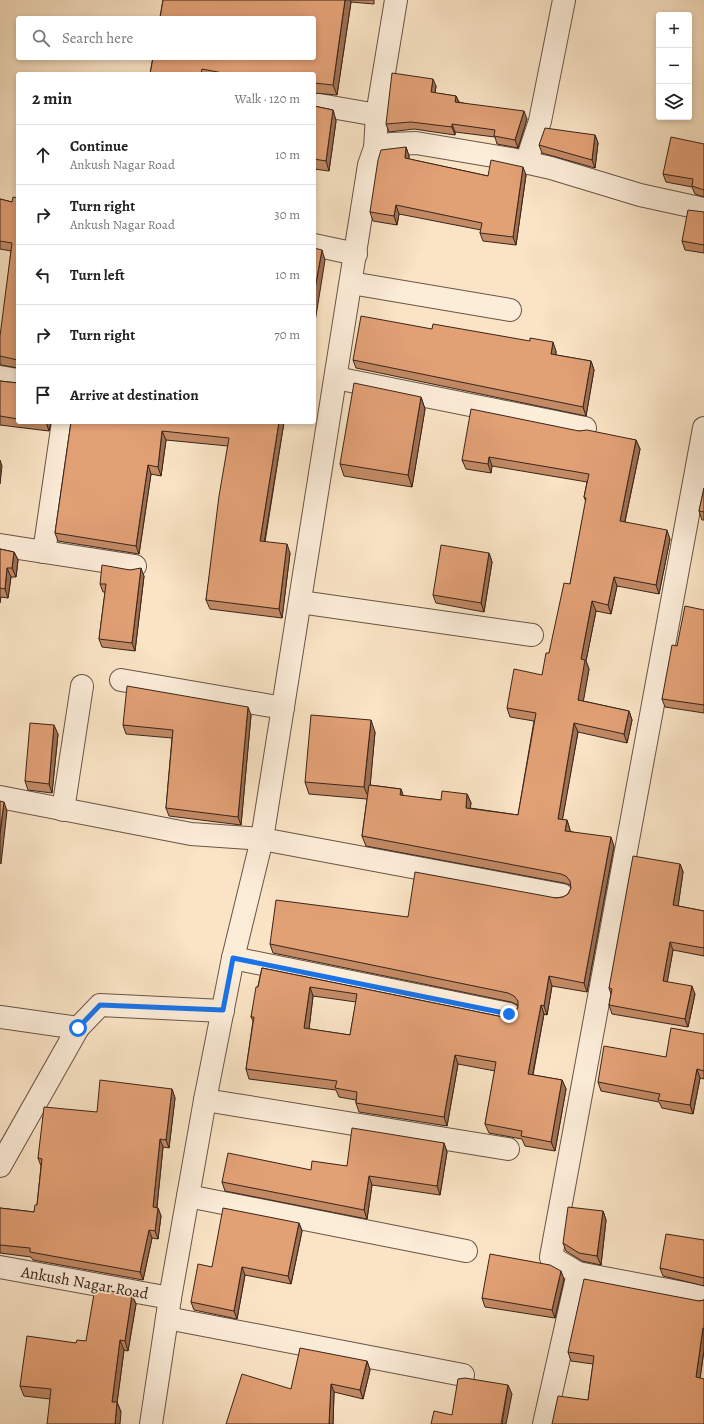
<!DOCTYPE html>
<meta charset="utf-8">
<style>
body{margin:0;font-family:Alegreya,serif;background:#f6f6f6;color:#222}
.controls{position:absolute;right:12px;top:12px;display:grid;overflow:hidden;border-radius:4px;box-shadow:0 2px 6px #0003}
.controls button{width:36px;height:36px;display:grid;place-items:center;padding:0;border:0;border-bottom:1px solid #e0e0e0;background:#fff;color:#222;font:20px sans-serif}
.stop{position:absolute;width:12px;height:12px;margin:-9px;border:3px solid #1a73e8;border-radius:50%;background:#fff}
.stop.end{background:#1a73e8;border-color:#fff;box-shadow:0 1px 4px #0008}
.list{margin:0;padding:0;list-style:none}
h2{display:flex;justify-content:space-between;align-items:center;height:52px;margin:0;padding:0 16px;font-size:17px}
h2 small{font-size:13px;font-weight:400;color:#767676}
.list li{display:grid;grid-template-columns:26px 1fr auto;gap:12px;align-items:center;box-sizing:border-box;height:60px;padding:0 16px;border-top:1px solid #e0e0e0}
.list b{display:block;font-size:15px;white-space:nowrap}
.list p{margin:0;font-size:13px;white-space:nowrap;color:#767676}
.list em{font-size:13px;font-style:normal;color:#767676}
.icon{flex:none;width:22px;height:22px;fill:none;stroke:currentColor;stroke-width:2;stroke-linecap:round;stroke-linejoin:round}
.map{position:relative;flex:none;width:704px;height:1424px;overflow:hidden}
.search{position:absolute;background:#fff;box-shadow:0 2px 6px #0003;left:16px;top:16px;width:300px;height:44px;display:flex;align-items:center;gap:10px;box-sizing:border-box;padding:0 14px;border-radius:4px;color:#767676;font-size:15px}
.panel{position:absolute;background:#fff;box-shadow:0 2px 6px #0003;left:16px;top:72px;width:300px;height:352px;border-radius:4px}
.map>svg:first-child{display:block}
</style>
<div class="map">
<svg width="704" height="1424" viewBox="0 0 704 1424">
<rect width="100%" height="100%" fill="#fae4c5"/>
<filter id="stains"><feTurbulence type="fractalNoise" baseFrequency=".005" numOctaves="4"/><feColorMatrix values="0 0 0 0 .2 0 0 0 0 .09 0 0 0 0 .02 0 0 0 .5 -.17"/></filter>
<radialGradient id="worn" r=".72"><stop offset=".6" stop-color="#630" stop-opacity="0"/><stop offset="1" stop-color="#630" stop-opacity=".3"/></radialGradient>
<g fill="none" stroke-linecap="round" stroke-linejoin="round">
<defs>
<g id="minor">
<path d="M314,104L377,115"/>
<path d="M375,148L391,144L416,143L511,159L551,168L640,195L704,209"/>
<path d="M526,163L540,121L564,0"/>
<path d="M314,245L356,254"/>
<path d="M351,283L510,310"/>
<path d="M0,377L18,380"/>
<path d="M336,378L585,428"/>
<path d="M704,428L551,1257L578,1273L704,1297"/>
<path d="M0,545L135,566"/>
<path d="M44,552L63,422"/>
<path d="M300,602L532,635"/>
<path d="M121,680L283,708"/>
<path d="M0,797L191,834L262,839L562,895"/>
<path d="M63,810L82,686"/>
<path d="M233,958L509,1014"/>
<path d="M0,1017L78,1028"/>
<path d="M205,1100L508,1149"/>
<path d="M0,1166L78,1028L100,1005L223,1011"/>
<path d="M188,1196L466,1251"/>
<path d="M0,1267L170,1298"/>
<path d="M167,1318L463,1375"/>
<path d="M151,1424L170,1298L205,1100L233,958L262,839L369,165L375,148L377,115L396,0"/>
<path d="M544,1424L578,1273"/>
</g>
</defs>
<!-- minor casing -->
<use href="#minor" stroke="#6a5446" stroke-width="24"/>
<!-- minor -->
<use href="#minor" stroke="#fcedd9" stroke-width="22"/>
</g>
<!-- wall -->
<g fill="#c28a65" stroke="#3a241b" fill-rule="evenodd">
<path d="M163,0H374V4L351,2L337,95L314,93V74H150Z"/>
<path d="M436,86L435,93L456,96L459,102L527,119L518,148L497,144L495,137L455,132V135L414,129L389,132L386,124Z"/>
<path d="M314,106L333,110L336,121L329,171L314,169Z"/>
<path d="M595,135L598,143L595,168L542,153L539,145Z"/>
<path d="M704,144V197L695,194L692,187L666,182L663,174Z"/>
<path d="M406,147L409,156V159L488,176L526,175L516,245L483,241L480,233L481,230L399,214L397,225L373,221L370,212Z"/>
<path d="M18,198V368L1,365L0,363V356L11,251L0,249V199L12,202Z"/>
<path d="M704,212V253L685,250L682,241Z"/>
<path d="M556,351V355L591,361L594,370L586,416L356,368L353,360Z"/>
<path d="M0,381L18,383V422H51L49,431L0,425Z"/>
<path d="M421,397L425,409L412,487L344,476L340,464Z"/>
<path d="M71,422H284L265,542L290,553L282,618L210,609L206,600L228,446L166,440L161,476L151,474L139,554L58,541L55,533Z"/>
<path d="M579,431L636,440L640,449L625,522L670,539L659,594L617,586L611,614L596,611L586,661L589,669L583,701L629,711L632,720L627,743L578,732L562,820H567L570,830V831L614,846L587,992L552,986L547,1015L544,1014L533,1075L562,1080L566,1089L555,1151L525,1146L522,1139L489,1133L485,1124L495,1071L458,1064L447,1126L359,1112L356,1103V1100L339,1097L336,1090L249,1079L246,1069L253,1021L251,1017L262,968L503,1017H509L515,1013L518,1007V1005L511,1002L273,953L270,944L408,917L563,897L568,894L571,888V886L570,885L564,883L366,846L362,836L367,799L309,794L305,782L375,732L370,785L401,789L403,796L441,800L467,794L471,803L470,808L518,815L534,721L510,717L507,708L542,675L549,653L570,584L586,502L584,497L587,482L492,466L491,473L466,469L462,460ZM313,996L356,1002L350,1035L309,1029Z"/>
<path d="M704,488V520H702L699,511Z"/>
<path d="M0,549L14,552L18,560L16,577H11L8,598L1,597L0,603Z"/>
<path d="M489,553L492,562L484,612L436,603L433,595Z"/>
<path d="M130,570L144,576L135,651L102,647L99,639L105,592H103L100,584Z"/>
<path d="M704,610V713L665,707L662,699L677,646Z"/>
<path d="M251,715L241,825L169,816L166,808L172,738L126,734L123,725Z"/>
<path d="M58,734L52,793L28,790L25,781Z"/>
<path d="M680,864L683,872L678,906L704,911V956L673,950L667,982L695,994L688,1027L612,1014L609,1005L611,994L609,988Z"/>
<path d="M704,1034V1079L700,1078L693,1114L662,1108L659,1102L601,1091L598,1082L666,1057Z"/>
<path d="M172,1089L175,1098L169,1148L163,1147L157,1207L158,1208L161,1216L158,1239L152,1238L143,1280L33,1260L31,1257L0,1253V1208L34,1212L37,1205L41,1166L38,1158L97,1112Z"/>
<path d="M444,1143L447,1152L440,1195L372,1185L367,1219L225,1191L222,1182L347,1166Z"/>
<path d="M603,1211L606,1220L601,1265L582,1261L566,1251L563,1243Z"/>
<path d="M299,1223L302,1231L291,1284L245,1275L237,1319L194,1310L191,1302L212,1267Z"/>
<path d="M704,1240V1286L663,1276L660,1268Z"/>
<path d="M564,1279L555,1318L485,1307L482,1298Z"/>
<path d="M132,1295L136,1304L128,1351L124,1350L117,1402L121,1412L50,1399L24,1396L20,1386L76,1343L86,1341Z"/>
<path d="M704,1300V1350L700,1378L588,1400L593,1364L571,1361L568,1352L699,1301Z"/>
<path d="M367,1361L370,1370L363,1399L334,1392L333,1424H226L291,1389Z"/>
</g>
<!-- shaded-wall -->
<g fill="#9e7052" stroke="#3a241b">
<path d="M345,0H350L351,2L337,95L333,85Z"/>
<path d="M433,79L436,86L434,100L431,92Z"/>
<path d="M456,96L459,103L455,102Z"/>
<path d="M333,110L336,121L329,171L326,161Z"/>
<path d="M524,111L527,119L518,148L515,140Z"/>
<path d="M452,124L455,132V135L452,127Z"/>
<path d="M595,135L598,143L595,168L592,160Z"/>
<path d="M406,147L409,156L408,167L405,158Z"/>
<path d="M523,167L526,175L516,245L513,237Z"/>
<path d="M396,205L399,214L397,225L394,216Z"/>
<path d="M322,250L325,260L315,322L314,320V294Z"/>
<path d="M553,342L556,351L554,363L551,354Z"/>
<path d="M591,361L594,370L586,416L583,407Z"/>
<path d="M421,397L425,409L412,487L408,475Z"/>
<path d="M46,422H51L49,431Z"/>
<path d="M279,422H284L263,550L260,541Z"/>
<path d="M162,431L166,440L161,476L158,467Z"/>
<path d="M636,440L640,449L623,530L620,521Z"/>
<path d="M489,457L492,466L491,473L488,464Z"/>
<path d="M0,460L2,466L0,484Z"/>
<path d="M148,465L151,474L139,554L136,546Z"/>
<path d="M667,530L670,539L659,594L656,585Z"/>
<path d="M287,544L290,553L282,618L279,609Z"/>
<path d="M14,552L18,560L16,577L12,568Z"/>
<path d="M489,553L492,562L484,612L481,603Z"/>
<path d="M7,568L11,577L8,598L5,589Z"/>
<path d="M141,568L144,576L135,651L132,643Z"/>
<path d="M614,577L617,586L611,614L608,605Z"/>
<path d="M592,601L596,611L586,661L589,669L582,709L578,700L581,659Z"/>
<path d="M248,707L251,715L241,825L238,817Z"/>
<path d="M629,711L632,720L627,743L624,734Z"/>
<path d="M371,720L375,732L369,799L364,787Z"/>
<path d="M574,723L578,732L561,828L558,819Z"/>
<path d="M54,725L58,734L52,793L49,784Z"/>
<path d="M401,789L404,798L400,795Z"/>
<path d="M467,794L471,803L469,817L466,808Z"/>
<path d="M4,802L7,811L1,864L0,862V833Z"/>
<path d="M567,820L570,830L568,840L565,831Z"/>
<path d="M611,837L614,846L587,992L584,983Z"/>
<path d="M680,864L683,872L677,914L673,905Z"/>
<path d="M670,942L673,950L666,989L663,981Z"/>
<path d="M549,976L552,986L547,1015L544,1006Z"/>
<path d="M692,986L695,994L688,1027L685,1019Z"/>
<path d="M310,987L313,996L308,1037L304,1028Z"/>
<path d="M541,1005L544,1014L531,1083L528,1074Z"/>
<path d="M455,1055L458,1064L447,1126L444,1117Z"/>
<path d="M697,1069L700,1078L693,1114L690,1105Z"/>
<path d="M562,1080L566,1089L555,1151L551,1142Z"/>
<path d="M172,1089L175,1098L169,1148L166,1140Z"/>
<path d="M160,1139L163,1147L156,1215L153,1207Z"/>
<path d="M444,1143L447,1152L440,1195L437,1186Z"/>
<path d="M369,1176L372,1185L367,1219L364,1210Z"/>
<path d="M158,1208L161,1216L158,1239L155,1231Z"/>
<path d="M603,1211L606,1220L601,1265L597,1256Z"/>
<path d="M299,1223L302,1231L291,1284L288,1276Z"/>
<path d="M149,1230L152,1238L143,1280L140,1272Z"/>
<path d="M242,1267L245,1275L237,1319L234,1311Z"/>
<path d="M561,1271L564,1279L555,1318L552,1310Z"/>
<path d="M132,1295L136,1304L128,1351L125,1341Z"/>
<path d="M703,1328L704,1331V1350L699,1386L696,1377Z"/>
<path d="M120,1340L124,1350L116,1411L112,1402Z"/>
<path d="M367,1361L370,1370L363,1399L360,1390Z"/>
<path d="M331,1384L334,1392L333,1424H329Z"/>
<path d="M508,1385L512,1394L506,1424H502Z"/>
<path d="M117,1402L121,1412L120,1424H115Z"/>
</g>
<!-- building -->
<g fill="#e2a075" stroke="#3a241b" fill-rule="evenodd">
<path d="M163,0H345L333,85L314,83V74H228L202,69L201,74H150L153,58H314V18H160Z"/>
<path d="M392,73L433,79L431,92L456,96L455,102L524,111L515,140L494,136L495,130L452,124V127L411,122L386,124Z"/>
<path d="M314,106L333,110L326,161L314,159Z"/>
<path d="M545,128L595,135L592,160L539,145Z"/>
<path d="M671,137L704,144V190L692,186L693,179L663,174Z"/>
<path d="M406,147L405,158L488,176L491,160L523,167L513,237L480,233L482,223L396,205L394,216L370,212L378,160L381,150Z"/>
<path d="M13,197L18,198V360L0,356V336L12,243L0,241V199L12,202Z"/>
<path d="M688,210L704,212V245L682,241Z"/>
<path d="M314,248L322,250L314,294Z"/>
<path d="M361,316L432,329L433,324L530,341V338L553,342L551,354L591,361L583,407L353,360Z"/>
<path d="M0,381L18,383V419L0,416Z"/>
<path d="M354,383L421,397L408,475L340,464Z"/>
<path d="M471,409L579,431L587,430L636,440L620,521L667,530L656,585L614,577L608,605L592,601L581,659L585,660L578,700L629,711L624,734L574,723L558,819L567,820L565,831L611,837L584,983L549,976L544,1006L541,1005L528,1074L562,1080L551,1142L521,1136L522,1131L485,1124L496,1062L455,1055L444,1117L356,1103L357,1092L335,1088L337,1081L246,1069L254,1017H251L256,987H258L262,968L503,1017H509L515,1013L518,1007V1001L514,996L508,993L270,944L276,900L408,917L415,872L556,898L563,897L568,894L571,888L570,881L566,876L561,874L362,836L369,785L401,789L400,795L441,800L442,791L467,794L466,808L518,815L536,713L507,708L514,669L542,675L546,653H549L564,583L570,584L586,498L584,497L589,474L489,457L488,464L462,460ZM310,987L357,994L350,1035L304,1028Z"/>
<path d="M71,422H279L260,541L287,544L279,609L206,600L219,496L229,438L162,431L158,467L148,465L136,546L55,533Z"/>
<path d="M704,488V512L699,511Z"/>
<path d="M441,545L489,553L481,603L433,595Z"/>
<path d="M0,549L14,552L12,568H7L5,589L0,588Z"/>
<path d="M102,565L130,570L141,568L132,643L99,639L106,584H100Z"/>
<path d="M685,606L704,610V705L662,699L672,645L677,646Z"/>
<path d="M127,686L248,707L238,817L166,808L173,730L123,725Z"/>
<path d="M311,715L371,720L364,787L305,782Z"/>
<path d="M30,723L54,725L49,784L25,781Z"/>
<path d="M0,801L4,802L0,833Z"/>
<path d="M633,856L680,864L673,905L704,911V948L670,942L663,981L692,986L685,1019L609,1005L612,989L609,988Z"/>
<path d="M671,1028L704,1034V1071L697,1069L690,1105L658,1100L660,1094L598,1082L604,1046L666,1057Z"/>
<path d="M100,1080L172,1089L166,1140L160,1139L153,1207L158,1208L155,1231L149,1230L140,1272L30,1252V1248L0,1245V1208L34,1212L35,1205H37L42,1159L38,1158L44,1107L97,1112Z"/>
<path d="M352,1128L444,1143L437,1186L369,1176L364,1210L222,1182L228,1153L311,1170L312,1161L347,1166Z"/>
<path d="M568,1207L603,1211L597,1256L579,1253L563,1243Z"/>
<path d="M223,1208L299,1223L288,1276L242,1267L234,1311L191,1302L198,1264L212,1267Z"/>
<path d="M666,1234L704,1240V1278L660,1268Z"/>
<path d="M490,1254L550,1265L561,1271L552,1310L482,1298Z"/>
<path d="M584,1279L699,1301L704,1300V1328H703L696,1377L704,1379V1424H552L558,1396L588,1400L594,1356L568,1352Z"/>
<path d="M95,1288L132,1295L125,1341L120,1340L112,1402H117L115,1424H47L51,1389L20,1386L27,1336L76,1343L77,1340L86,1341Z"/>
<path d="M300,1348L367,1361L360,1390L331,1384L329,1424H226L242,1374L291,1389Z"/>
<path d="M465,1378L508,1385L501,1424H503H431L434,1411L452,1415L458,1379Z"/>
</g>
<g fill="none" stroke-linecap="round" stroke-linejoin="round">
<!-- route -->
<path stroke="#1a73e8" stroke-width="5" d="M78,1028L100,1005L223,1010L233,958L509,1014"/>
</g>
<g text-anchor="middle" stroke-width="3.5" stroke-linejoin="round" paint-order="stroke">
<!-- street labels -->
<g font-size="16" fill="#3a241b" stroke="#fcedd9">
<text transform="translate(85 1282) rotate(10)" y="6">Ankush Nagar Road</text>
</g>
</g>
<rect width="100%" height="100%" filter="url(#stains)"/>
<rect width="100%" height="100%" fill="url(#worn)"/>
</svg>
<div class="controls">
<button>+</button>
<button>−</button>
<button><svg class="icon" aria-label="layers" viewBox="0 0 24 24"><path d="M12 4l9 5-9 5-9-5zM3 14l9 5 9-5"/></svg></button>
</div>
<div class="stop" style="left:78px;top:1028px"></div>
<div class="stop end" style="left:509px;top:1014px"></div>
<div class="search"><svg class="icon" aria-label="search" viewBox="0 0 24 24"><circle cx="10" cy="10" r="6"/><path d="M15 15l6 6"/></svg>Search here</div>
<section class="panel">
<h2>2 min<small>Walk · 120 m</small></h2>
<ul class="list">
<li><svg class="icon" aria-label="ahead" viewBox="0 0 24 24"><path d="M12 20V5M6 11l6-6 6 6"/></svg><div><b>Continue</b><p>Ankush Nagar Road</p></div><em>10 m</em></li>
<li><svg class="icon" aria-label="right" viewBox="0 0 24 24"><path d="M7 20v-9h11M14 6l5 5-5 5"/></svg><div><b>Turn right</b><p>Ankush Nagar Road</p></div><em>30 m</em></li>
<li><svg class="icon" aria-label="left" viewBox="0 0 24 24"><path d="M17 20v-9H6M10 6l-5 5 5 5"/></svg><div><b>Turn left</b></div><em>10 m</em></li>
<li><svg class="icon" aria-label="right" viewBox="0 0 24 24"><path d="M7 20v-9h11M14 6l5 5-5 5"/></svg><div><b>Turn right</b></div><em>70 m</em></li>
<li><svg class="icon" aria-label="arrive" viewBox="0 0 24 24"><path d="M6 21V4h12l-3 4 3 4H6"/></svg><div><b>Arrive at destination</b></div></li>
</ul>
</section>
</div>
